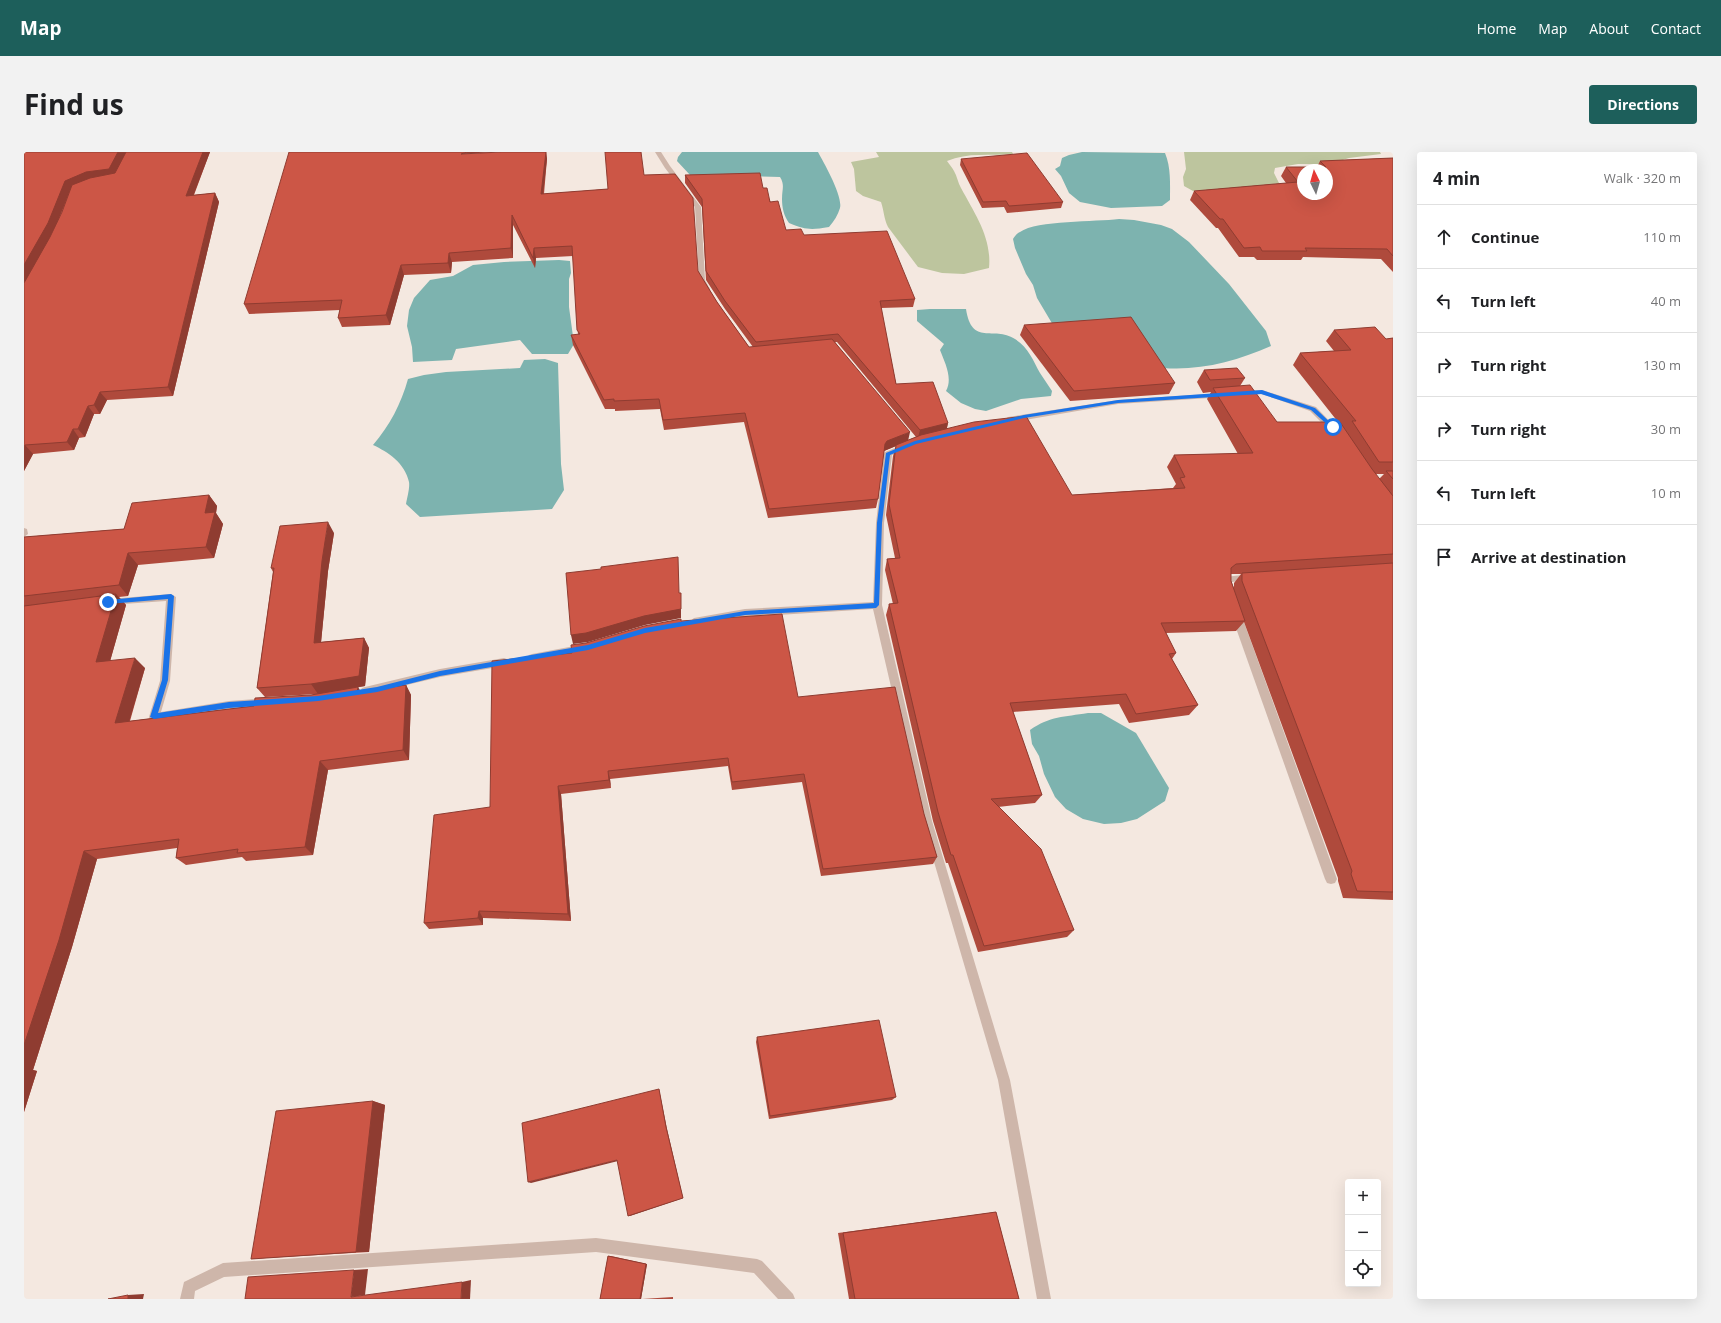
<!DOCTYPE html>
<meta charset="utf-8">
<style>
body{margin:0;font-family:"Open Sans",sans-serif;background:#f2f2f2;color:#202124}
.controls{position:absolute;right:12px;bottom:12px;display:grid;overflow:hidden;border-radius:4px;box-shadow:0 4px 16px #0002}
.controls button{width:36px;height:36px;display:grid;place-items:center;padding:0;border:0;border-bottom:1px solid #e0e0e0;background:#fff;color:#202124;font:20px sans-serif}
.compass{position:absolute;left:1273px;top:12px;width:36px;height:36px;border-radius:50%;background:#fff;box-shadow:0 4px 16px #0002;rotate:355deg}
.stop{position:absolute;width:12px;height:12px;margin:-9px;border:3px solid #1a73e8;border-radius:50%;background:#fff}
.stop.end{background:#1a73e8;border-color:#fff;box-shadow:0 1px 4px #0008}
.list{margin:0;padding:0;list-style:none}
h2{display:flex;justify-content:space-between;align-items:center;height:52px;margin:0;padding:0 16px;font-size:17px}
h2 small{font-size:13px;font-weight:400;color:#757577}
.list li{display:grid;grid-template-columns:26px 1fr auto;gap:12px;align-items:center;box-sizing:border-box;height:64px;padding:0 16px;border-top:1px solid #e0e0e0}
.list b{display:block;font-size:15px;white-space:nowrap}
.list em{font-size:13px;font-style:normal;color:#757577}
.icon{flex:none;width:22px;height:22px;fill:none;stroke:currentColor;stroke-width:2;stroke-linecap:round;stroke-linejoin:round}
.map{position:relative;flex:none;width:1369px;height:1147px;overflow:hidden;border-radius:4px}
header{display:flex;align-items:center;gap:24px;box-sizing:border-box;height:56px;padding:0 20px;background:#1d5f5b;color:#fff}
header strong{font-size:19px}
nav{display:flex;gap:22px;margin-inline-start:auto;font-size:14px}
.intro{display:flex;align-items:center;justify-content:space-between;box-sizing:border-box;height:96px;padding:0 24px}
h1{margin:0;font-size:28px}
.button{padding:10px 18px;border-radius:4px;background:#1d5f5b;color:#fff;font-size:14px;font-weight:700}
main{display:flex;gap:24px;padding:0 24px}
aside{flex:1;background:#fff;border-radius:4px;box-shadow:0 4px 16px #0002}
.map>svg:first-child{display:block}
</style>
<header>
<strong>Map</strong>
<nav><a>Home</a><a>Map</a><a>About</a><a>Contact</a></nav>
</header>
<div class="intro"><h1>Find us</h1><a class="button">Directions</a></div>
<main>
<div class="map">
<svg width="1369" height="1147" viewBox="0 0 1369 1147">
<rect width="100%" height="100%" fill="#f4e8e0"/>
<!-- green -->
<g fill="#bdc59e">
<path d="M852,0H988L989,2C966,4 944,0 923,9C925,12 928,15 930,19C933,24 934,31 937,36C951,62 968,86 965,116L940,122L918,121L894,115L864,75C860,67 860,59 857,50L839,44L832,39L830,17L827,10L855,5Z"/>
<path d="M1160,0H1356L1357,2L1325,6L1306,12H1274L1251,16L1250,21L1257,35L1169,39L1160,34L1159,25L1162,17Z"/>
</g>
<!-- water -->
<g fill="#7db3af">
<path d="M658,0H794C800,11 819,44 816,56C814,63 810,69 805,75C787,78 782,78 765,71C760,64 758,56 758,47C758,37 761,33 756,25L723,24L672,27L666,23L653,9L654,5Z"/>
<path d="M1058,0L1141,1C1147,15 1146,32 1146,48L1138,54L1087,56L1056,50L1045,41L1037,24L1031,17L1036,14L1038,6L1045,3Z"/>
<path d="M1095,67L1110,68L1137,73L1148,77L1165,90L1205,132L1242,179L1247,194C1213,209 1176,219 1139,216L1029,173L1013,146L1009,133L1002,122L991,96L989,87C991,84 993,81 996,80C1013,68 1072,70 1095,67Z"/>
<path d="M535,108L546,109L547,121L545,127V155L550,192L544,202H508L496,188L432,197L428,208L389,210L388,195L383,174L385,158L390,146L406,128L429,124L449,113L480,110Z"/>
<path d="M906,157H942C948,195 969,173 991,187C1004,195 1009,208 1016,221C1020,227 1024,233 1028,239L1027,244L997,247L962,259L951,257L937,251L922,239C929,226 921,211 916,198L920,192L893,169V158Z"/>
<path d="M521,207L534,211L537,312L540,338L528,357L396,365L382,352C383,346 386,336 385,330C381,311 364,300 349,293C366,273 377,252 384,227L400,223L422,220L496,216L500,208Z"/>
<path d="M1064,561H1077L1112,581L1145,636L1141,649L1113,667L1097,671L1080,672L1059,667L1042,657L1031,645L1020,622L1015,604L1008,592L1006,578C1026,564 1040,565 1064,561Z"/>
</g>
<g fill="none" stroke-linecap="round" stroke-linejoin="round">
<!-- minor -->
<g fill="#ceb6aa" fill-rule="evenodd">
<path d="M631,0H637L646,14L677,55L681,128L686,137L685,138H681L675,128L671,55L641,16Z"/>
<path d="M1238,238L1292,255L1316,280L1315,282H1309L1286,259L1238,242L1218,243L1214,241L1218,239Z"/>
<path d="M1198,241H1201V245L1094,252L984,271L980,268L984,265L1094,248Z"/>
<path d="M884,291L887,292V296L868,303L860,371L858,453L908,669L986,928L1027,1147H1013L974,928L898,669L849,457L721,465L670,474L665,470L670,466L721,457L849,450L852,371L860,302L861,300Z"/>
<path d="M0,376L3,377L4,382L0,385Z"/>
<path d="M1227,422L1231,425L1230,427L1208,430L1207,439H1201L1200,437L1201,425Z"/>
<path d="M147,442L152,445L146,529L137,560L205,549L244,546L247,547L249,550L247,553L205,557L130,569L126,568L125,565L136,529L142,449L85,453L80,450L85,447Z"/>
<path d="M1212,458L1217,462L1313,727L1311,731L1307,732L1303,731L1301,727L1207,462Z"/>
<path d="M561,492L564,493L566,496L564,499L561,500L508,510L505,509L503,506L505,503L508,502Z"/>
<path d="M480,506L483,507L485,510L483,513L480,514L416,525L341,543L338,542L336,539L338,536L341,535L416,517Z"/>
<path d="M572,1086L733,1107L738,1109L769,1142L771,1147H754L730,1121L572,1100L200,1125L171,1139L170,1147H156L160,1130L199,1111Z"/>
</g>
</g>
<!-- wall -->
<g fill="#af4a3c" fill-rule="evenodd">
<path d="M0,0H186L170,43L191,41L195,50L149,244L83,248L76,262H70L61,285L55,286L50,298L9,302L0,319ZM46,40L38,60L34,68L39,57Z"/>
<path d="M477,0H522L523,7L520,42L584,37L620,23L674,119L693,150L725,195H729L701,157L682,128L678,55L661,31V23L739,36L762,78L780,83L891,147L889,155L857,156L872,232L924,271L923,276L1048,343L1149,336L1152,332L1143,315L1150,303L1214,302L1183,247L1187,240L1179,241L1173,230L1180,218L1221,226L1216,234L1253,270H1314L1269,213L1276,201L1310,199L1302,189L1310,178L1362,187L1369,186V748L1319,746L1314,729V726L1220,470L1212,479L1142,481L1152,501L1148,507L1174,553L1165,563L1105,571L1095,552L989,560L1018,643L1011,651L974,655L1050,778L1043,785L954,800L924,711H922L909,669L862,463L865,452H869L861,418L863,407L871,406L862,363L869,304L872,294L860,299L854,347L852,356L744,366L720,270L640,278L636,257L591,259V257H581L549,193L547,183H554L549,104L512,106L511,116L489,73V106L428,110L427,121L380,123L366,173L318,175L314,166L316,158L225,162L220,152ZM811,190H813L892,285L884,288ZM1351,322H1360L1355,327ZM1207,422H1217L1210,431V436L1207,429Z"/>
<path d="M1369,6V120L1357,107L1279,105L1277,108H1233L1230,105H1215L1194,76H1192L1166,48L1170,39L1262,31L1257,24L1262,15H1293L1296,9Z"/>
<path d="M937,7L1039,50L1037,56L983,61L980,55L958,56L936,13Z"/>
<path d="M1000,173L1151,231L1145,242L1046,249L996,183Z"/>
<path d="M185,343L193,354L192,361L199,372L190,406L114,413L104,444L95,445L102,453L86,509L121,516L106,569L230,554L293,542L241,545L233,536L249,420L247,416L310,381L304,419L297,490L340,486L345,496L341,534L328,536L336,539L382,533L387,543L385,608L304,618L289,703L222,709L218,705L162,713L152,706L153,696L73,707L48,795L9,918L13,919L0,960V385L100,377Z"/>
<path d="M657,469L774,545L900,662L913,705L909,712L797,724L778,630L708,638L704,614L586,627L587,636L537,642L547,769L459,766V773L405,777L400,771L466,655L548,501L562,491Z"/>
<path d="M733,885L872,945L868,948L745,967L732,890Z"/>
<path d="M349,949L361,953L345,1100L227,1107Z"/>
<path d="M972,1060L995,1147H825L814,1081Z"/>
<path d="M584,1104H587L623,1112L617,1147H576Z"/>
<path d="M649,1145V1147H618Z"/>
</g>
<!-- shaded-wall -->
<g fill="#8f3c31">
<path d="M94,0H103L90,26L46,38L30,79L0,134V113L41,29Z"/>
<path d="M179,0H186L166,52L162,44Z"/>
<path d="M443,0H472L437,2Z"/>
<path d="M522,0L523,7L518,51L517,42Z"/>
<path d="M191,41L195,50L149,244L144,235Z"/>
<path d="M488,63L489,73V106L487,96Z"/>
<path d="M510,96L512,106L511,116L509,106Z"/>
<path d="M425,101L428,110L427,121L424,111Z"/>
<path d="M377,113L380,123L366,173L362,163Z"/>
<path d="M76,240L83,248L76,262L70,253Z"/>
<path d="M64,254L70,262L61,285L54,277Z"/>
<path d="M924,271L922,279L894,286L896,278Z"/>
<path d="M49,277L55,286L50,298L43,290Z"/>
<path d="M886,280L884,289L860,299L859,301L861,292L863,289Z"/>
<path d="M1,293L9,302L0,319V295Z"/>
<path d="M185,343L193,354L192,361L199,372L190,406L182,395L181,361Z"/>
<path d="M304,370L310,381L304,419L296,501L290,491L298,409Z"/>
<path d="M104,401L114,413L104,444L95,433Z"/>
<path d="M657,441V466L621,473L564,490L549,492L547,483Z"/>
<path d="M92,442L102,453L83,520L72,510Z"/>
<path d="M340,486L345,496L341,534L294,542L287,532Z"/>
<path d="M111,506L121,516L102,580L91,571Z"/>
<path d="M382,533L387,543L385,608L379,598Z"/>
<path d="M334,535L340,545L333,540Z"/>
<path d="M296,609L304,618L289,703L281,695Z"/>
<path d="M584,619L586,627L587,636L585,628Z"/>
<path d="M534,634L537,642L547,769L544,762Z"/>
<path d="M60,699L73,707L48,795L9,918L13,919L0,960V893Z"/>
<path d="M455,759L459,766V773L454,766Z"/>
<path d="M635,937L643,977L659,1046L606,1064H604Z"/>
<path d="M349,949L361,953L345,1100H332Z"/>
<path d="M593,1008L594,1009L507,1031L504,1030Z"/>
<path d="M622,1112H623L617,1147H616Z"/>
<path d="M344,1117L341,1143L327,1145L330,1118Z"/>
<path d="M447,1128L446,1147H437L438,1130Z"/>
<path d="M120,1142L119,1147H104V1143Z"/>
</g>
<!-- building -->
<g fill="#cc5646" stroke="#8f3c31" fill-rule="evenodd">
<path d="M0,0H94L85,17L62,20L41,29L24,71L0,113Z"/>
<path d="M102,0H179L162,44L191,41L144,235L76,240L70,253L64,254L54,277H49L43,290L1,293L0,295V131L26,85L38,60L48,33L66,26L91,21Z"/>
<path d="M265,0H443L437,2L477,0H522L517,42L584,37L581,0H617L620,23L651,22L669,46L674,119L693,150L725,195L808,187L886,280L863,289L861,292L854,347L745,357L721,261L639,268L635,247L590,249V247L580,248L547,183L556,182L553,178L548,94L510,96L509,106L488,63L487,96L425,101L424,111L377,113L362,163L314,166L318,148L220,152Z"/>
<path d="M1003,1L1039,50L985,54L982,49L959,50L937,7Z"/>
<path d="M1369,6V104L1363,97L1281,96L1283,99H1238L1236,95L1220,96L1199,67H1196L1170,39L1274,30L1262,15H1302L1296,9ZM1279,18H1303V42H1279Z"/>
<path d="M736,21L739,36H743L746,50L754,49L762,78L777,77L780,83L863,79L891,147L856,149L872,232L909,230L924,271L896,278L814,182L732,190L701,149L682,119L678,47L661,23Z"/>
<path d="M1107,165L1151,231L1050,239L1000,173Z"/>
<path d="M1351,175L1362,187L1369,186V310H1355L1328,269H1332L1276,201L1327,198L1310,178Z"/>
<path d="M1213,216L1221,226L1186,228L1180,218Z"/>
<path d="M1226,233L1253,270H1316L1348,317L1369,344V402L1212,412L1207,416V429L1221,469L1137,471L1152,501L1145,502L1174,553L1112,562L1102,542L986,551L1018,643L967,647L1017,697L1050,778L960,794L929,703H927L914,660L865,452L874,451L863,407L876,406L865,352L872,293L897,283L950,270L1002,264L1048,343L1161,336L1156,326L1161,325L1150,303L1229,301L1189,236Z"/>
<path d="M1362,319H1369V327Z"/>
<path d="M185,343L181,361L191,360L182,395L104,401L95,433L0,444V385L100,377L108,351Z"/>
<path d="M304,370L298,409L290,491L340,486L335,524L287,532L233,536L250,416H247L256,374Z"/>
<path d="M654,405L655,441H657V457L620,464L562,481L547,483L542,421L577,417V415Z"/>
<path d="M1369,411V740L1333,739L1327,722L1328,719L1218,429V421Z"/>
<path d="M92,442L72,510L111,506L91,571L230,554L231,546L287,543L334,535L333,540L382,533L379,598L296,609L281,695L213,701L214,697L152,706L155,687L60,699L35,788L0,893V454Z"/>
<path d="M758,462L774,545L871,535L900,662L913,705L799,717L780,622L708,630L704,606L584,619L585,628L534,634L544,762L455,759L454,766L400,771L410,663L466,655L468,509L548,501L547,493L562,491L620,474L657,467V469Z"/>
<path d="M855,868L872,945L746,964L733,885Z"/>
<path d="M635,937L642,975L659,1046L604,1064L593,1008L504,1030L498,971Z"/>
<path d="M349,949L332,1100L227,1107L252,959Z"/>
<path d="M972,1060L995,1147H831L819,1081Z"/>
<path d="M584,1104L622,1112L616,1147H576Z"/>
<path d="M330,1118L327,1145L438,1130L437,1147H221L224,1125Z"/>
<path d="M104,1143V1147H84Z"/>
</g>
<!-- route -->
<path fill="#1a73e8" d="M1238,238L1291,256L1311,275L1307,276L1287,258L1237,242L1094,251L1000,266L892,292L866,303L858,371L855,453L852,456L721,463L621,481L564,498L416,524L353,540L294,549L205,556L130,567L126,565L138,528L144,447L84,452L81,450L84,448L147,442L150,444L144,528L134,561L205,550L294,544L353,535L416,519L564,493L621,476L721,459L850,451L853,371L862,301L891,289L1000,263L1094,248Z"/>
</svg>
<div class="controls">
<button>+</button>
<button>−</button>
<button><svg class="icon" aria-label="locate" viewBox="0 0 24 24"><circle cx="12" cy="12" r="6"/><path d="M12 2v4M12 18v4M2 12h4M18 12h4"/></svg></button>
</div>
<svg class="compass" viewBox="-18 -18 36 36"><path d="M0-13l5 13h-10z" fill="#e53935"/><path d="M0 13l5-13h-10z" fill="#757577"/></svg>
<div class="stop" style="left:1309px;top:275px"></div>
<div class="stop end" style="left:84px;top:450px"></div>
</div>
<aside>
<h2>4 min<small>Walk · 320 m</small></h2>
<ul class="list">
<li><svg class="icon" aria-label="ahead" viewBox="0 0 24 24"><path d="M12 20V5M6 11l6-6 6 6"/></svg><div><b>Continue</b></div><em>110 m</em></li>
<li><svg class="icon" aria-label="left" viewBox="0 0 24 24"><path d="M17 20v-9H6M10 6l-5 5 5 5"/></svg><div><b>Turn left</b></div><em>40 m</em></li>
<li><svg class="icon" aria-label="right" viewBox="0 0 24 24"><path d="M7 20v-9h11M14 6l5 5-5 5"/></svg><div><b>Turn right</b></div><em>130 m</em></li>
<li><svg class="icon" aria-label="right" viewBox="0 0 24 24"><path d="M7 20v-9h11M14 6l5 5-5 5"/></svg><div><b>Turn right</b></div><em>30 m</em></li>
<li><svg class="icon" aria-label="left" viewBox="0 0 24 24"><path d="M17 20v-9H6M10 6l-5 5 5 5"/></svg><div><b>Turn left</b></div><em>10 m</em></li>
<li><svg class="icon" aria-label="arrive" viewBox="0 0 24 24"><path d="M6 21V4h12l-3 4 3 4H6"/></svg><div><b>Arrive at destination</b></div></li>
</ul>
</aside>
</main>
